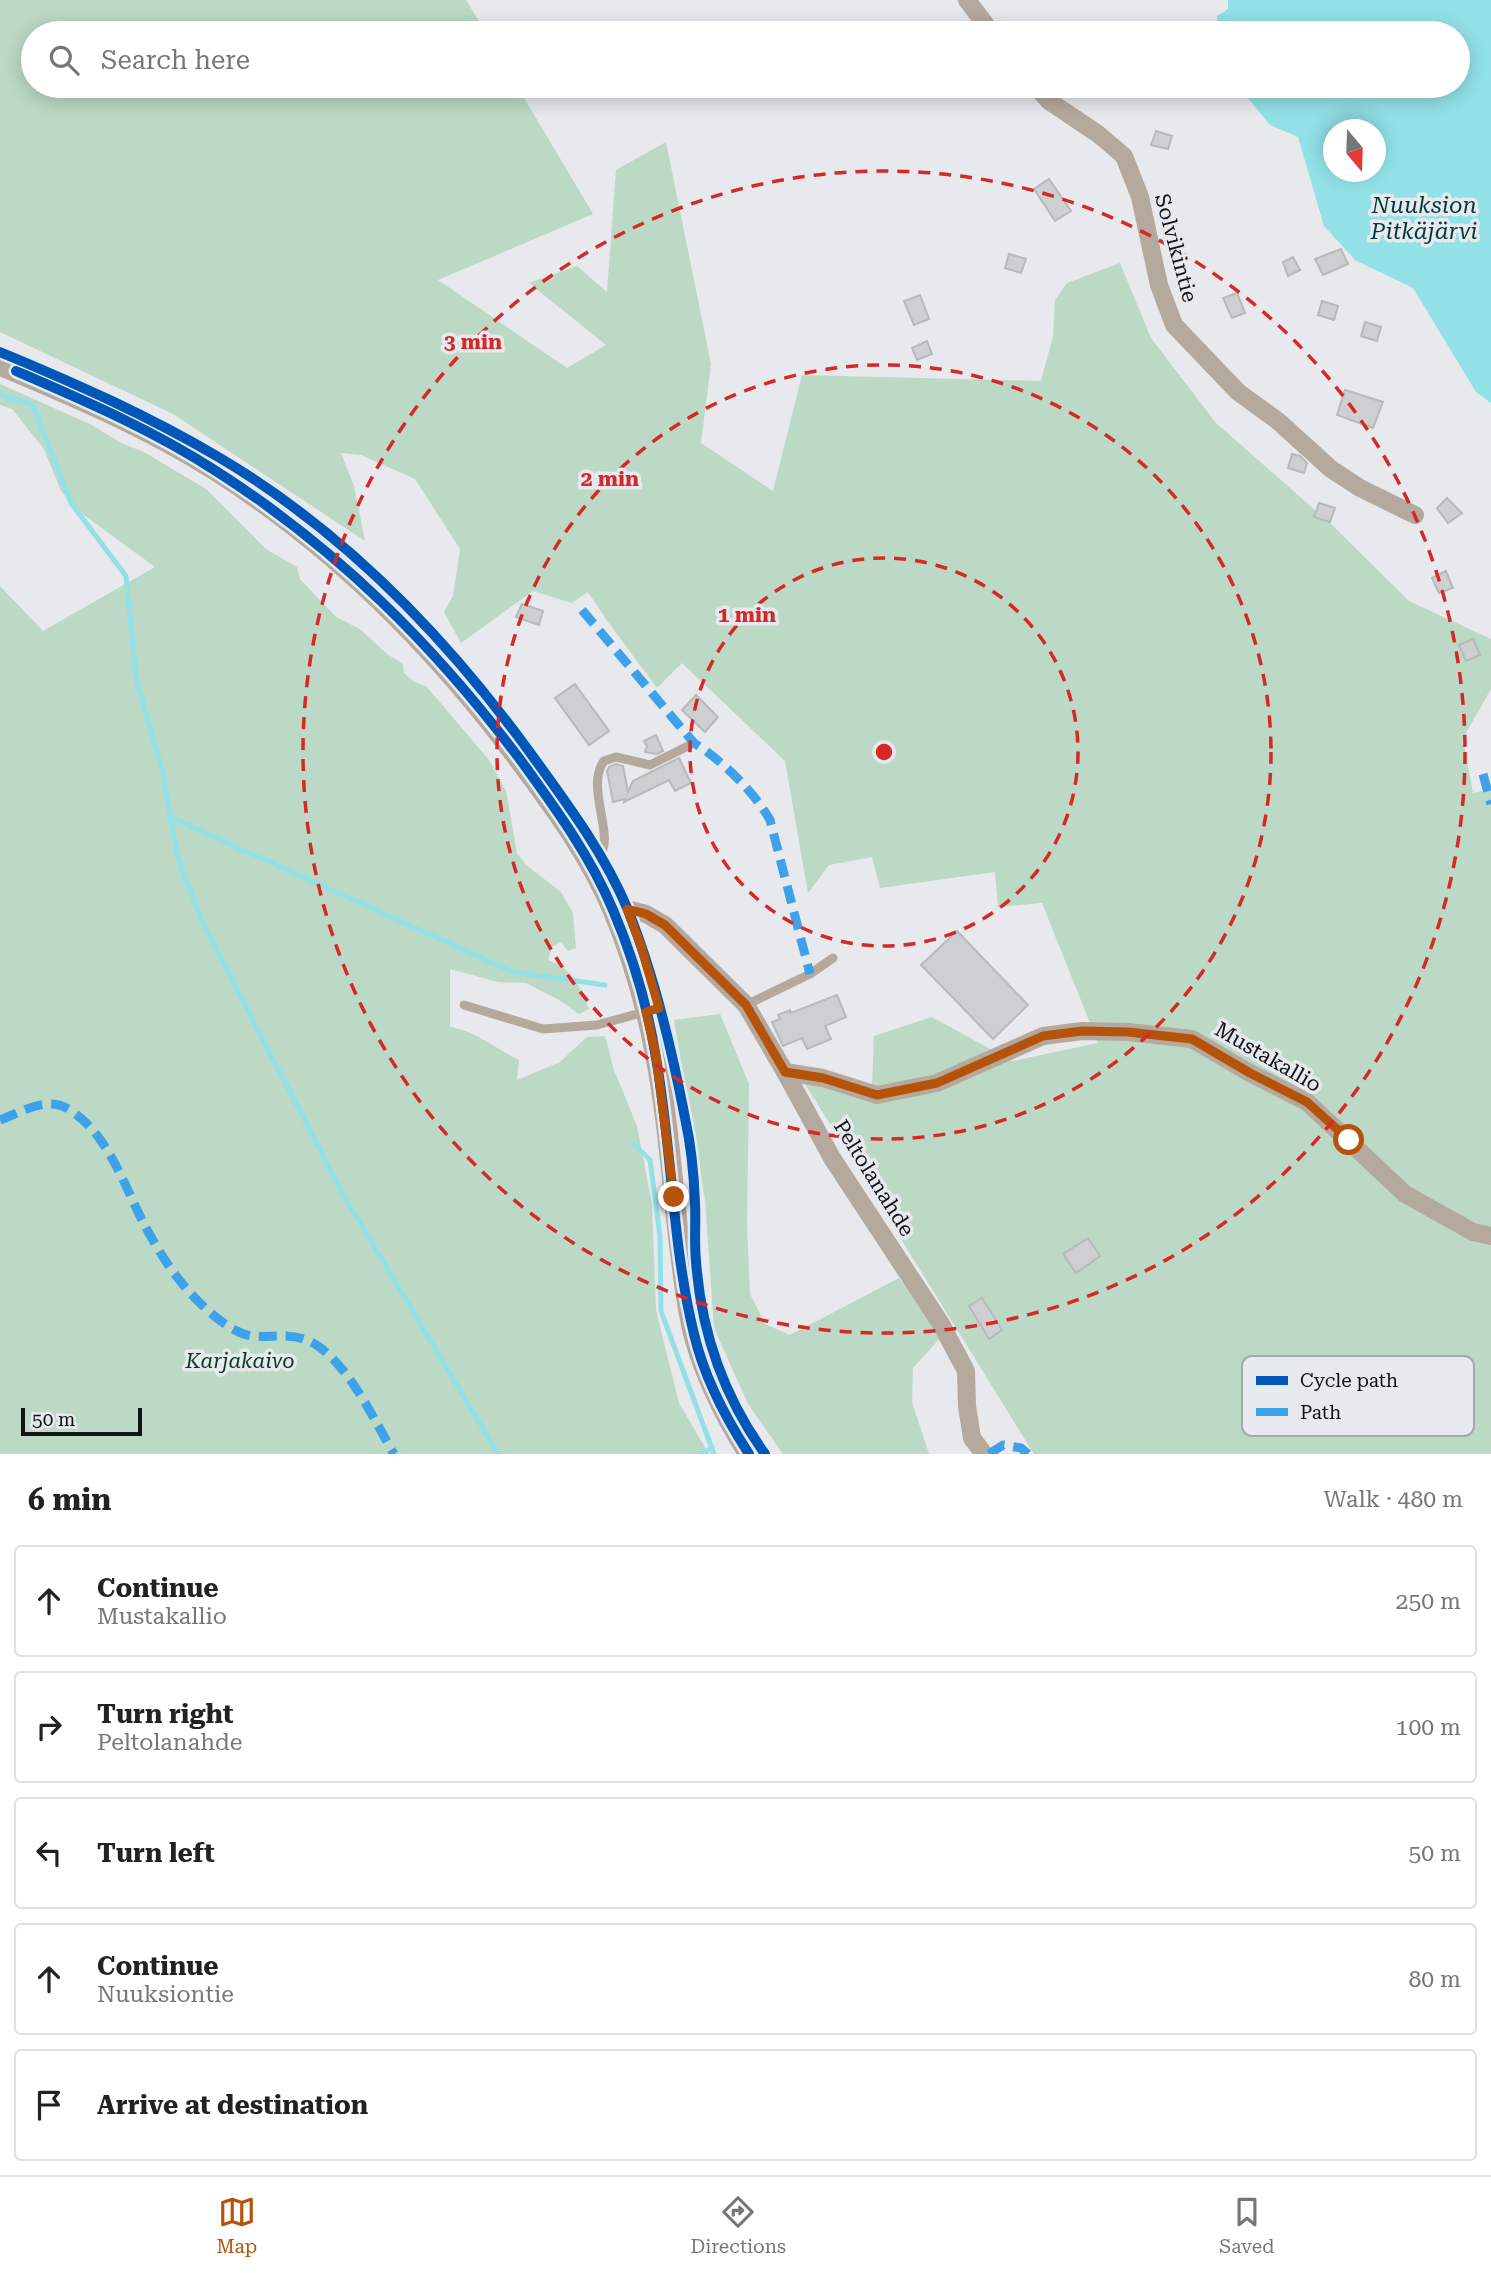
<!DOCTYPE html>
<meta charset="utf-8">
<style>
body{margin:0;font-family:"Roboto Serif",serif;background:#f2f2f2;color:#222}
.compass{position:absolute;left:1323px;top:119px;width:63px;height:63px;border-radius:50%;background:#fff;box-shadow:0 4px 18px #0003;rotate:161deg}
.scale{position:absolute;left:21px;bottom:18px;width:121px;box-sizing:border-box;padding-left:7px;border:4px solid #121314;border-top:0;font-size:19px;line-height:24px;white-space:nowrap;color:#121314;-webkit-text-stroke:5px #e6e9ed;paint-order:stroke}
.stop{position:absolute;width:21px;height:21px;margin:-16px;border:5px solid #b45309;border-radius:50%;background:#fff}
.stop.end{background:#b45309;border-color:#fff;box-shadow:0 2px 7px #0008}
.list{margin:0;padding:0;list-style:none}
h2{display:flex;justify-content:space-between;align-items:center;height:91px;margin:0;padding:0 28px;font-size:30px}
h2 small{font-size:23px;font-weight:400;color:#767676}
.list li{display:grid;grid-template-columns:46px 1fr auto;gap:21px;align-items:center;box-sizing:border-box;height:112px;margin:0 14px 14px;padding:0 14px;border:2px solid #e0e0e0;border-radius:7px}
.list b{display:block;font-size:26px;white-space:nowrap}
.list p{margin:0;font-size:23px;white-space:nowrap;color:#767676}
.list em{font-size:23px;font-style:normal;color:#767676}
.icon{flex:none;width:38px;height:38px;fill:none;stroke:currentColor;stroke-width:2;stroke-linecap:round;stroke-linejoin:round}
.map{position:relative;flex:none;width:1491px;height:1454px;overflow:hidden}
.search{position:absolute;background:#fff;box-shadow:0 4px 18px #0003;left:21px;right:21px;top:21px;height:77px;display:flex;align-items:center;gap:18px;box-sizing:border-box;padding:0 24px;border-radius:38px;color:#767676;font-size:26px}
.sheet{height:721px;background:#fff}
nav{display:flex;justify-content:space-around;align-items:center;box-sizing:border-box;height:98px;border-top:2px solid #e0e0e0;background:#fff;font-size:19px;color:#767676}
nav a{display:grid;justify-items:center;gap:4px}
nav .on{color:#b45309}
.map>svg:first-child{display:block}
</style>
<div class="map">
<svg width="1491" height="1454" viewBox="0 0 1491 1454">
<rect width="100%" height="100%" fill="#e7e9ec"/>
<!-- green -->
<g fill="#bbd9c4">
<path d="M0,0H466L486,33H33V86H517L593,214L438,280L567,368L606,345L529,283L577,266L607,292L616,170L666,142L711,364L701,443L773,491L802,375L1041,381L1053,336L1055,300L1067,283L1120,263L1151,338L1216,423L1331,524L1409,601L1491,639V689L1463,738L1473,793L1491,789V1454H1034L794,1066L872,1085L874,1036L932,1017L1012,1061L1098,1043L1042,903L998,907L995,872L880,888L872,857L829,865L808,893L785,761L682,663L657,688L608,622L588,592L572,603L533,591L461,643L444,612L453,596L460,549L415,479L361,455L341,453L354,486L365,541L173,414L0,332Z"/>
<path d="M0,384L92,425L121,443L144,452L206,489L266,549L297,567L300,579L336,617L360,629L387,654L403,664L404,673L413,681L427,687L489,760L506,791L517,853L526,865L561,892L573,913L576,948L568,951L561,942L552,947L548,960C573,969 579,985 589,1009L579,1014L559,1000L526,983L498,982L450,969V1027C476,1031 494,1048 519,1060L517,1080L560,1062L587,1037L605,1036L614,1070L637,1126L652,1204L656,1310L679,1403L709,1454H0V586L43,631L155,567L84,515L61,491L44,449L12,409L0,405Z"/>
<path d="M720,1014L749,1084L747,1225L750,1294L765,1324L790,1335L899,1278L941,1337L913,1368L912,1402L929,1454H783L748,1404L714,1328L705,1200L674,1020Z"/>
</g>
<!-- water -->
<path fill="#92e1e7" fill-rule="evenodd" d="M1228,0H1491V403L1476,392L1413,288L1355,260L1324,226L1298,137L1270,125L1238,86H1458V33H1218L1217,16L1228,9ZM1334,130H1376V172H1334Z"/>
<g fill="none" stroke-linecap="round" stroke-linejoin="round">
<!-- stream -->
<g stroke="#92e1e7" stroke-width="5">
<path d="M0,395L32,404L71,503L126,576L136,678L162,770L178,858L201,919L341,1191L498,1454"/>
<path d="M170,817L513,972L605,985"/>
<path d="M634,1144L650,1160L660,1236L661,1311L714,1454"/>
<path d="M701,1454L712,1448"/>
</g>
</g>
<!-- building -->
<g fill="#cdcfd1" stroke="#b7b9ba" stroke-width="2">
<path d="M1156,131L1172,136L1168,149L1151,145Z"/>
<path d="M1049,179L1071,211L1055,221L1034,189Z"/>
<path d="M1341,249L1348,264L1323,275L1315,259Z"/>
<path d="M1009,254L1026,259L1021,273L1005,268Z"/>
<path d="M1293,257L1300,270L1288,276L1283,262Z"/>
<path d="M1237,293L1245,313L1232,318L1223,298Z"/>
<path d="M920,295L929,319L914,325L904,301Z"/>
<path d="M1322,301L1338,306L1334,320L1318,315Z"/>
<path d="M1365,322L1381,327L1377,341L1361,336Z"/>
<path d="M927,341L932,354L917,360L912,348Z"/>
<path d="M1345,390L1383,402L1373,428L1337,415Z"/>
<path d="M1292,454L1300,456L1307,463L1304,473L1288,468Z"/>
<path d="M1447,498L1462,513L1448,523L1437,508Z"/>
<path d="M1319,503L1335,508L1330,522L1314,517Z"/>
<path d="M1446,571L1453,588L1439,593L1432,578Z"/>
<path d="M522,604L543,611L539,625L516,617Z"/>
<path d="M1473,639L1480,655L1466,661L1459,645Z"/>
<path d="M575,684L609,731L589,745L555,698Z"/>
<path d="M696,695L718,717L705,732L682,710Z"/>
<path d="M656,735L663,751L657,754L645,752L647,746L644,741Z"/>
<path d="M679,758L691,783L675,791L669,780L624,802L625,799L613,802L607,771L609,767L616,764L623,766L628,792L633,781Z"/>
<path d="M957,931L1028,1005L993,1039L921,965Z"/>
<path d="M837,995L846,1017L825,1026L831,1039L807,1049L802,1038L783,1046L772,1022L780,1019L778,1015L790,1010L791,1013Z"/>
<path d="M1088,1238L1100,1256L1076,1273L1063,1254Z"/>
<path d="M982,1298L1002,1330L989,1339L969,1306Z"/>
</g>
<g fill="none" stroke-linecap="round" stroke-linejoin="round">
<!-- service -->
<g stroke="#b5a89d" stroke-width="9">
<path d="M590,862C593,860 597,858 600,855C615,836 585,786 604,761L616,757L650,765L694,743"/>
<path d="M464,1005L543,1029L597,1025L659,1008"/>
<path d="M746,1005L810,974L833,958"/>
</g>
<!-- minor -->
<g stroke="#b5a89d" stroke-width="18">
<path d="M967,0L992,33"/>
<path d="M1036,86L1049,101L1098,134L1124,156L1140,197L1159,285L1174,325L1238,392L1278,421L1331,469L1360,488L1415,515"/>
<path d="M613,910L627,909L646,914L665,925L746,1005L785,1072L832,1158L941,1324L966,1371L967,1406L972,1438L984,1454"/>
<path d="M785,1072L823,1078L877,1095L937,1083L1043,1036L1082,1031L1128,1032L1192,1039L1250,1073L1307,1102L1405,1194L1473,1232L1491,1236"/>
</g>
<!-- tertiary -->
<path stroke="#b5a89d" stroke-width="21" d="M0,365C74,396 147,427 215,470C336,547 435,646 520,761C555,808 590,856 613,910C632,956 646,1004 655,1052C668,1117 672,1183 680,1249C684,1279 687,1310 695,1339C707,1380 726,1418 749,1454"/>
<!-- quiet -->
<g stroke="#3da2ea" stroke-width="9" stroke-dasharray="18 9" stroke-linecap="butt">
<path d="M582,610L694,743C721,759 755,793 770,820L810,974"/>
<path d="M1483,774L1491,804"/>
<path d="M0,1120C22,1112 47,1095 70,1110C108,1134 124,1185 144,1224C154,1243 167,1265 181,1282C195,1300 228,1333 252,1336C276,1338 296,1331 318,1346C351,1369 374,1420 394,1454"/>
<path d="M989,1454L1003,1445L1021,1448L1028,1454"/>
</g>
<defs>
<g id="cycleway">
<path d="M0,352C75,383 149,416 220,458C345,532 449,640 534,758C569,806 605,855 628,910C654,975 672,1050 685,1118C691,1145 694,1175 695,1203C696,1222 694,1242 696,1261C701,1331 724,1397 765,1454"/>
<path d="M16,371C85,401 153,430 216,471C338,549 435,646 522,762C556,809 591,857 613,910C633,957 648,1008 656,1058C672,1148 672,1245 694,1334C704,1377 725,1417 749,1454"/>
</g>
</defs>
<!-- cycleway casing -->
<use href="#cycleway" stroke="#e6e9ed" stroke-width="15"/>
<!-- cycleway -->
<use href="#cycleway" stroke="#0057b8" stroke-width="10"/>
</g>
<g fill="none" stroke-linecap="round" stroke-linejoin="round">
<!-- route -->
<path stroke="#b45309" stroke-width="9" d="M674,1197L656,1056L646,1012L659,1008L641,946L627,909L646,914L665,925L746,1005L785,1072L823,1078L877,1095L937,1083L1043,1036L1082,1031L1128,1032L1192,1039L1250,1073L1307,1102L1349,1140"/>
</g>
<!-- distance rings -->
<g fill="none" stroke="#d62828" stroke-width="3.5" stroke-dasharray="12 9">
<circle cx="884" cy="752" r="194"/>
<circle cx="884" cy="752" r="387"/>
<circle cx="884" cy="752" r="581"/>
</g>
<g text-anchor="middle" stroke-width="7" stroke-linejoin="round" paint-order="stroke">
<!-- street labels -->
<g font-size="21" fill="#121314" stroke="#e6e9ed">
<text transform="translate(1176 248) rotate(75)" y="7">Solvikintie</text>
<text transform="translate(1268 1057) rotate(30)" y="7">Mustakallio</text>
<text transform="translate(874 1178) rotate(58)" y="7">Peltolanahde</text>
</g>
<!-- park labels -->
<g font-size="21" font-style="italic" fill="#063c1b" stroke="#e6e9ed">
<text x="240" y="1368">Karjakaivo</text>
</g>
<!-- water labels -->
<g font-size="23" font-style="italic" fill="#01393d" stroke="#e6e9ed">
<text x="1424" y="213">Nuuksion<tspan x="1424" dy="26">Pitkäjärvi</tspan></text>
</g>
</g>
<!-- legend -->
<rect x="1242" y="1356" width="232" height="80" rx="10" fill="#e6e9ed" stroke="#a6a9ac" stroke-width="2"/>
<rect x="1256" y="1376" width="32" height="9" fill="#0057b8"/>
<rect x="1256" y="1408" width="32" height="8" fill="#3da2ea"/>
<g font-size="19" fill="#121314">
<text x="1300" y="1387">Cycle path</text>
<text x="1300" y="1419">Path</text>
</g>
<circle cx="884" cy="752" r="10" fill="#d62828" stroke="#e6e9ed" stroke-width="3.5"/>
<g font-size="21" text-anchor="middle" font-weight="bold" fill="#d62828" stroke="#e6e9ed" stroke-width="7" stroke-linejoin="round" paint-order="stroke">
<text x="473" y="349">3 min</text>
<text x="610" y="486">2 min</text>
<text x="747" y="622">1 min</text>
</g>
</svg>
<svg class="compass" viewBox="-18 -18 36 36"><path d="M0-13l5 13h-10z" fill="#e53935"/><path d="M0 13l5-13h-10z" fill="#767676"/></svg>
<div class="scale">50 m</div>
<div class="stop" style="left:1349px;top:1140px"></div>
<div class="stop end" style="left:674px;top:1197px"></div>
<div class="search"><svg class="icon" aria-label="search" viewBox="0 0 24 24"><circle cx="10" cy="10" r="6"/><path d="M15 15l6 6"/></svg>Search here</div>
</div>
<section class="sheet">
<h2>6 min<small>Walk · 480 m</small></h2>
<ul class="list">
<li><svg class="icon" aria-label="ahead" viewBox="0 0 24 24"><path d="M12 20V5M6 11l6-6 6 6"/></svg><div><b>Continue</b><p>Mustakallio</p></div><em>250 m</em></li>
<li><svg class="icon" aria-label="right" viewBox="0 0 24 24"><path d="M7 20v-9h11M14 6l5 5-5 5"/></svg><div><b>Turn right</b><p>Peltolanahde</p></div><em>100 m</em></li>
<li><svg class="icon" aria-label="left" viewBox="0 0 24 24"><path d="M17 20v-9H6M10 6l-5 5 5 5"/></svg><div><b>Turn left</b></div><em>50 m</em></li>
<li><svg class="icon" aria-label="ahead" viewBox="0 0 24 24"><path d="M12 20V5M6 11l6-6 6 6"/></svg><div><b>Continue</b><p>Nuuksiontie</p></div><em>80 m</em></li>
<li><svg class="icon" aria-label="arrive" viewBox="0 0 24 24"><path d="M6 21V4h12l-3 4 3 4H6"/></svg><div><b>Arrive at destination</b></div></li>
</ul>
</section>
<nav>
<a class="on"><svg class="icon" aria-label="map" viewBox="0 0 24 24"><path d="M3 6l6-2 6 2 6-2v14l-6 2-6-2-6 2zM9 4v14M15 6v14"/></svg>Map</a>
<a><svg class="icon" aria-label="directions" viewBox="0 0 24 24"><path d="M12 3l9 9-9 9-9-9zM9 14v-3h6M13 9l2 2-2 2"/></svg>Directions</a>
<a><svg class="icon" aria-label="saved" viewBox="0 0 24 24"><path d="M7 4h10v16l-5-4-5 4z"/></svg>Saved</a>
</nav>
